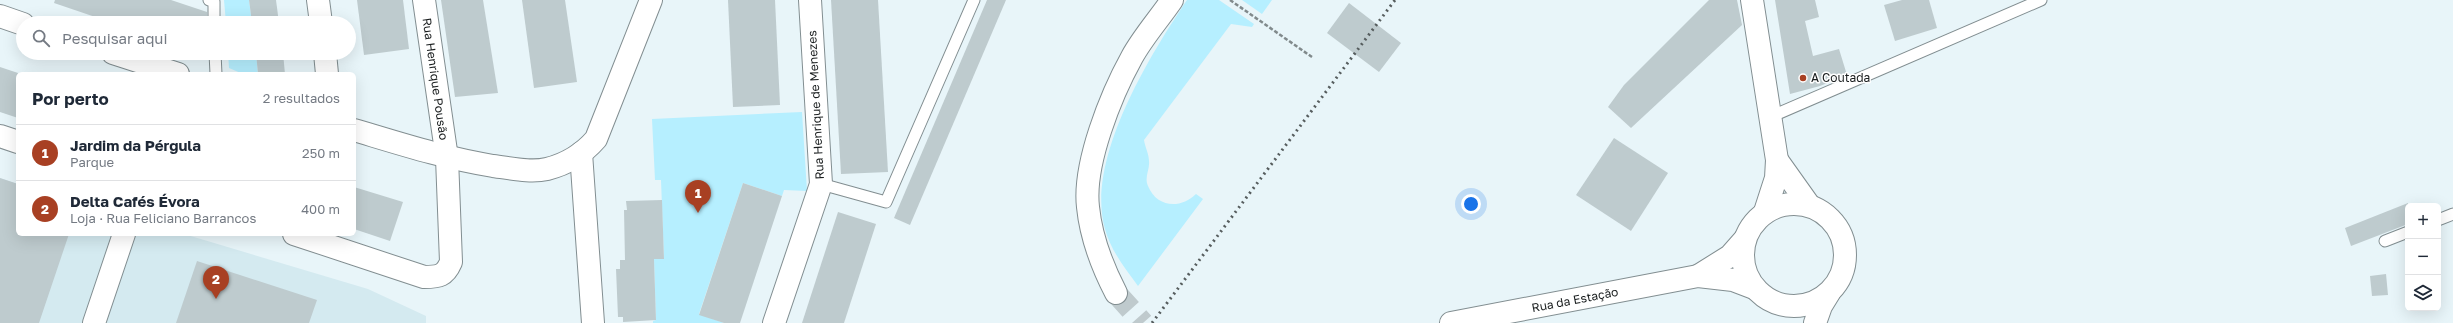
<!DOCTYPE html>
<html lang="pt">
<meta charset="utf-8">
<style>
body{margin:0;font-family:"Golos Text",sans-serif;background:#f2f2f3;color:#1f2937}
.controls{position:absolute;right:12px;bottom:12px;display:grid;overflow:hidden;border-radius:6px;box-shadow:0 4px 16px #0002}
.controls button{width:36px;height:36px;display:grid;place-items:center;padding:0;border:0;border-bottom:1px solid #e0e1e3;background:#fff;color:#1f2937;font:20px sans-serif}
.you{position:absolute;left:1471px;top:204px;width:14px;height:14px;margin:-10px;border:3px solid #fff;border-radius:50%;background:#1a73e8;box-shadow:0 0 0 6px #1a73e833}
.badge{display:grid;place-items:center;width:26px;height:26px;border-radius:50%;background:#a84023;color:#fff;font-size:13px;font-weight:700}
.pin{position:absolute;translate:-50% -33px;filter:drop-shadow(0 1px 2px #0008)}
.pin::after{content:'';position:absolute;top:21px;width:14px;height:12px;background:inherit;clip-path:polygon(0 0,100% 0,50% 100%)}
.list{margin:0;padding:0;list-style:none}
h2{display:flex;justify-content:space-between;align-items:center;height:52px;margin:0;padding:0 16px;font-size:17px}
h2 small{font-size:13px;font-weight:400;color:#747a83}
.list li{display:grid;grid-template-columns:26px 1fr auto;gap:12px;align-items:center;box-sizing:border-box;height:56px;padding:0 16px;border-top:1px solid #e0e1e3}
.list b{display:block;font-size:15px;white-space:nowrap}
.list p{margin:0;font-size:13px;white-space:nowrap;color:#747a83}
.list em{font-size:13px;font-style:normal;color:#747a83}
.icon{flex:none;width:22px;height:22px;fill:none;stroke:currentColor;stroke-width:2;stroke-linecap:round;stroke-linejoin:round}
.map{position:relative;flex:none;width:2453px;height:323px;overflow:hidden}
.search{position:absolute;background:#fff;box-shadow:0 4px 16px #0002;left:16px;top:16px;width:340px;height:44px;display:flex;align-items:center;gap:10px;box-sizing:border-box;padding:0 14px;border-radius:22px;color:#747a83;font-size:15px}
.panel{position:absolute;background:#fff;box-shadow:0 4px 16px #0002;left:16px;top:72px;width:340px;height:164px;border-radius:6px}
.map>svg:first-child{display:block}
</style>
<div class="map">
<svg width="2453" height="323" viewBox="0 0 2453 323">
<rect width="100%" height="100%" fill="#e8f5f9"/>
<!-- built -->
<path fill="#d4eaf0" d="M0,178L18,184V234H184L368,289L426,316V323H0Z"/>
<!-- green -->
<g fill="#b6efff">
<path d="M224,0H249L252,23H226Z"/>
<path d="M1187,0H1219L1254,24L1252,27L1231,24L1144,140C1145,147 1149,154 1149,161C1150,170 1144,177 1148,186C1157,208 1181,209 1196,194L1203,199L1138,286C1125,268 1111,251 1105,229C1085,160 1150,55 1187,0Z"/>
<path d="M1242,0H1272L1262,14Z"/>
<path d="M228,53H256L258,74H243L229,68Z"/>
<path d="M802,112L807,191L784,190L782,196L743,183L699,314L724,323H653V321L656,320L654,259H664L661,180H655L652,119Z"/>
</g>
<!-- building -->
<g fill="#becbce">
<path d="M55,0H171L207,12V23H113L54,3Z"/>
<path d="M249,0H276L279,23H252Z"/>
<path d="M357,0H403L409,49L364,55Z"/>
<path d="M441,0H483L498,93L455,97Z"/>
<path d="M522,0H565L577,82L534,88Z"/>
<path d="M728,0H775L780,105L733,107Z"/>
<path d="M831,0H878L888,172L841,174Z"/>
<path d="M987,0H1006L910,225L894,218Z"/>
<path d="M1709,0H1737L1742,25L1631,128L1608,107L1624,85Z"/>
<path d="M1775,0H1815L1819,17L1805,21L1813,56L1839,49L1847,75L1820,86L1790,94Z"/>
<path d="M1902,0H1929L1937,28L1895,41L1884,5Z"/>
<path d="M1349,3L1401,43L1379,72L1327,33Z"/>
<path d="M256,53H283L285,74H258Z"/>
<path d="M0,67L18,73V118L0,112Z"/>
<path d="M1614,138L1668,173L1631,231L1576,195Z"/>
<path d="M0,178L18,184V234H69L39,323H0Z"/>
<path d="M743,183L782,196L740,323H724L699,315Z"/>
<path d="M354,187L403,202L390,241L354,229Z"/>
<path d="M662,200L664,259H654L656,320L623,322V317H618L616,269H620V260H625L624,210H627L626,201Z"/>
<path d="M2408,203V224L2351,246L2345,228Z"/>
<path d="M838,212L876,224L844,323H802Z"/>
<path d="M197,261L317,300L309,323H176Z"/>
<path d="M2386,274L2388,295L2372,296L2370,276Z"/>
</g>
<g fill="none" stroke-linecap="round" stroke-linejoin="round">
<!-- tertiary-tunnel -->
<path stroke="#bfcacd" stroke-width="22" stroke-dasharray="22 11" stroke-linecap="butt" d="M1116,293L1143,323"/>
<defs>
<g id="service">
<path d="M209,0L214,2V23"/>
<path d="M215,53L216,74"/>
<path d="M1770,117L2041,0"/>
<path d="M821,184L886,202L974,0"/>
<path d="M2438,220L2453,214"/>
<path d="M2385,241L2408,232"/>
</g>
<g id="minor">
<path d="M318,0L321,23"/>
<path d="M1752,0L1777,160L1776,178L1765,212"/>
<path d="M0,16L23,24"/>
<path d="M113,53L178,74"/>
<path d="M325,53L327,74"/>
<path d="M354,130C401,144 444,158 493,166C510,168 530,173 547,169C567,164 583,154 596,139L651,0"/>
<path d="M0,136L18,142"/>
<path d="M581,153L593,323"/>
<path d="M1777,160L1809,205"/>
<path d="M294,234L424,277C439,277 445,276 451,262L447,158L424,0"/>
<path d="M94,323L124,234"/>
<path d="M774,323L821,184L810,0"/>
</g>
<g id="tertiary">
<circle cx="1794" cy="255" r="51"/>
<path d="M1698,276L1730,256L1745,239"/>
<path d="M1116,293C1102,266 1091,237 1088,207C1083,164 1111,95 1132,57C1143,37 1159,19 1172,0"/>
<path d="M1451,323L1698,276L1733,280L1754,288"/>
<path d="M1815,323L1821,306L1829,293"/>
</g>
</defs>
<!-- service casing -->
<use href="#service" stroke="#828e91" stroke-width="13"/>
<!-- minor casing -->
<use href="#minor" stroke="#828e91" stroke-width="24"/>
<!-- tertiary casing -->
<use href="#tertiary" stroke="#828e91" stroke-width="24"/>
<!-- path -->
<path stroke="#818a8c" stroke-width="2.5" stroke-dasharray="4 2" stroke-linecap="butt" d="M1230,0L1312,57"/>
<!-- service -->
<use href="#service" stroke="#fff" stroke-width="11"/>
<!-- minor -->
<use href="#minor" stroke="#fff" stroke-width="22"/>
<!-- tertiary -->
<use href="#tertiary" stroke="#fff" stroke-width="22"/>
<!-- rail -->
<path stroke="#565d5e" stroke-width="3" stroke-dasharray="2 4" stroke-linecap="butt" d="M1152,323L1395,0"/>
</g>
<!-- markers -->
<circle fill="#a84023" stroke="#fff" stroke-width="1.5" cx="1803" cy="78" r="4"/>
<g text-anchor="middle" stroke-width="3" stroke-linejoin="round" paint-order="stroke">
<!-- poi labels -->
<g font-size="12" fill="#1a1e1f" stroke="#fff" text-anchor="start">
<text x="1811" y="82">A Coutada</text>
</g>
<!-- street labels -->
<g font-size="12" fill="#1a1e1f" stroke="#fff">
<text transform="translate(435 79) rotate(82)" y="4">Rua Henrique Pousão</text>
<text transform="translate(816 105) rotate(-93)" y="4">Rua Henrique de Menezes</text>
<text transform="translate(1575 300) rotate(-11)" y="4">Rua da Estação</text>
</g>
</g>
</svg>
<div class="controls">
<button>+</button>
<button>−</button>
<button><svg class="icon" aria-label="layers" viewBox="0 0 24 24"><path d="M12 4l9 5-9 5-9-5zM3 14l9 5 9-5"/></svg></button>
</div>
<div class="you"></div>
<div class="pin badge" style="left:698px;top:213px">1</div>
<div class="pin badge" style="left:216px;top:299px">2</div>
<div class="search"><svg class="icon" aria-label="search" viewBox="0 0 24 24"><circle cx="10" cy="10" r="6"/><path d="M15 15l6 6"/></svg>Pesquisar aqui</div>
<section class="panel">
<h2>Por perto<small>2 resultados</small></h2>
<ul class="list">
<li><span class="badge">1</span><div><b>Jardim da Pérgula</b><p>Parque</p></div><em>250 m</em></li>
<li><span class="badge">2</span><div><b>Delta Cafés Évora</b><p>Loja · Rua Feliciano Barrancos</p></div><em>400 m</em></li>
</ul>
</section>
</div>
